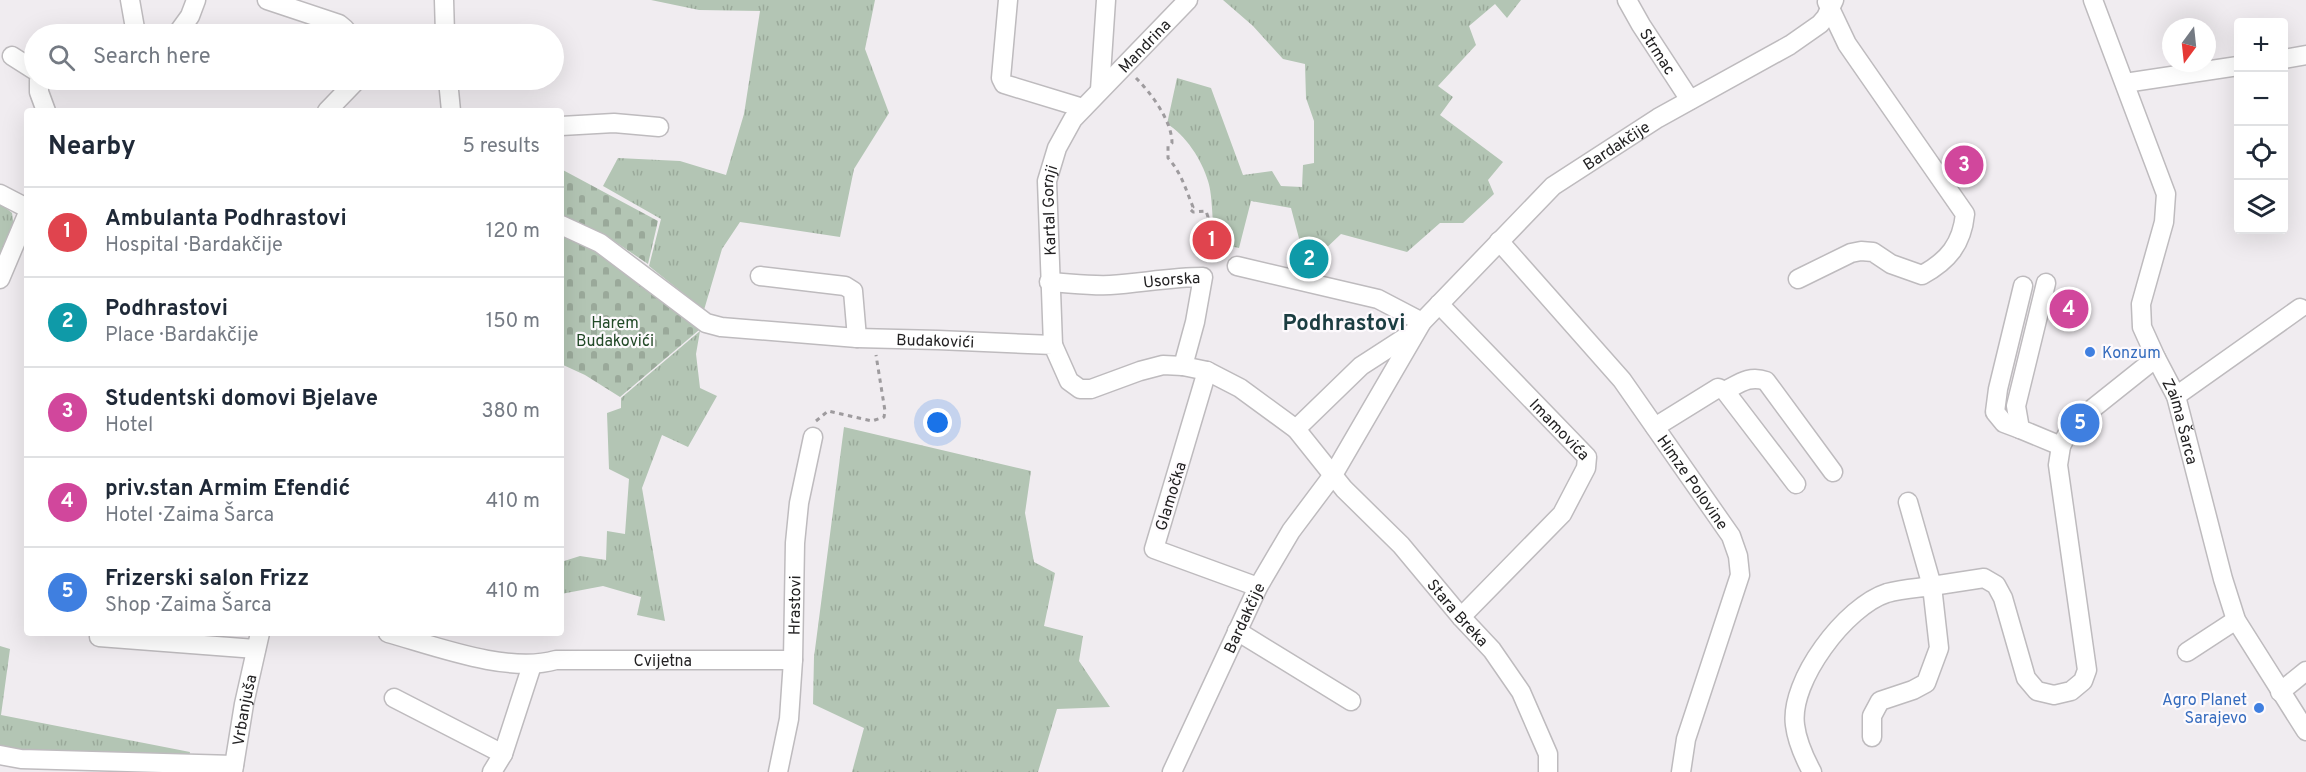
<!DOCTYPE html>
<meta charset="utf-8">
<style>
body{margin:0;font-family:Overpass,sans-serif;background:#f2f2f3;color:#1f2937}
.controls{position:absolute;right:18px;top:18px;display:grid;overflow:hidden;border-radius:6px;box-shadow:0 6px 24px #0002}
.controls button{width:54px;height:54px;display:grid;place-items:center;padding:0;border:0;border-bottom:2px solid #e0e1e3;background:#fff;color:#1f2937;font:30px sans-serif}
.compass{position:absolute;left:2162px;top:18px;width:54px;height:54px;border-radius:50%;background:#fff;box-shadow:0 6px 24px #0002;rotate:195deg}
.you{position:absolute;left:938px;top:423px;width:21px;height:21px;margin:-15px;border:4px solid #fff;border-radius:50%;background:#1a73e8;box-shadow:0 0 0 9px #1a73e833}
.badge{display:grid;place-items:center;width:39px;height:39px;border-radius:50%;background:#216c74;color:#fff;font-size:20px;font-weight:700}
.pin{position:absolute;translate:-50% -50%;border:3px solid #fff;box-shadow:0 2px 6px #0006}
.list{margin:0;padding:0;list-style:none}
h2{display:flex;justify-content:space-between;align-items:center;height:78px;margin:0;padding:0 24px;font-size:26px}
h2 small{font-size:20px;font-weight:400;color:#747a83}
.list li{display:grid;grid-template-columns:39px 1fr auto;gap:18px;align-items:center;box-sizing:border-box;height:90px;padding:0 24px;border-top:2px solid #e0e1e3}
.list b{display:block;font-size:22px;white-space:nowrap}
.list p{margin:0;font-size:20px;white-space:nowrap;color:#747a83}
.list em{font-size:20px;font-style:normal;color:#747a83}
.icon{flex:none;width:33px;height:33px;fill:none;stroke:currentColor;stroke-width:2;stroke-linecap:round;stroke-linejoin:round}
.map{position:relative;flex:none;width:2306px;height:772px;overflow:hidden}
.search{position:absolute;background:#fff;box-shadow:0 6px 24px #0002;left:24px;top:24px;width:540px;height:66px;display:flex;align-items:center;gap:15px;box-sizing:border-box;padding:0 21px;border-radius:33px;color:#747a83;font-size:22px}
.panel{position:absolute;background:#fff;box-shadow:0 6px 24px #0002;left:24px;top:108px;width:540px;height:528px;border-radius:6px}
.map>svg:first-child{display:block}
</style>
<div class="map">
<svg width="2306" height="772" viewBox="0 0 2306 772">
<defs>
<pattern id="grass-tufts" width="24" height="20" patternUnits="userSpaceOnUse" patternTransform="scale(1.5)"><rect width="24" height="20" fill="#b3c5b4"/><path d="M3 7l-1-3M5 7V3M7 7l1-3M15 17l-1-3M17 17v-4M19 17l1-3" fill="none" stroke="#9aa99a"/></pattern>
<pattern id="cemetery-stones" width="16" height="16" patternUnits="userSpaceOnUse" patternTransform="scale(1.5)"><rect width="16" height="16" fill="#b3c5b4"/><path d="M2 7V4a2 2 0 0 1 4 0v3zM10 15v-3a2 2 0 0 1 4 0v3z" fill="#9aa99a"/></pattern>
</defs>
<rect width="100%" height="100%" fill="#f0ecf0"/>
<!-- grass -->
<g fill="url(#grass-tufts)">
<path d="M651,0H875L865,49L889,113L854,169L840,237L740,222L722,249L704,310L649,266L661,219L603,186L618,158L680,161L726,175L744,114L760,11L699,10Z"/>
<path d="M1223,0H1521L1507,18L1495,4L1469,26L1476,45L1438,86L1453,97L1440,115L1503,162L1488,180L1494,194L1463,223H1440L1407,252L1341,234L1322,252L1301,246L1291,208L1251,201L1239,248L1215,243C1212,225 1213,196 1208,181C1202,160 1185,134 1167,124L1177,78L1211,88L1243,175L1272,171L1281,186L1302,187L1303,165L1314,163V121L1306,98L1305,64L1283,59L1253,26Z"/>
<path d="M0,203L12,213L14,227L0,261Z"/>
<path d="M700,331L696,354L700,388L717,396L688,447L662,435L642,488L665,621L637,615L641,597L603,586L561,594V562L580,556L606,560L607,531L625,534L629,479L609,469L607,413L621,408V398Z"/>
<path d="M844,427L1031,471L1025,513L1034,562L1055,573L1044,626L1083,636L1079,661L1110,707L1057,709L1038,772H852L864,728L813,704L814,657Z"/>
<path d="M0,646L10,649L1,715L190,752L189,757L25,753L0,749Z"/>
</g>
<!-- cemetery -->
<g fill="url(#cemetery-stones)">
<path d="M561,169L658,221L648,264L608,237L561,216Z"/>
<path d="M561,233L597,250L699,330L620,397L585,375L561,364Z"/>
</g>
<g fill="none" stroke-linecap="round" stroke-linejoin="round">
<defs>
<g id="minor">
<path d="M130,0L136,34"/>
<path d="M267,0L339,24L345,29L346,34"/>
<path d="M444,0L445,34"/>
<path d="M1008,0L1001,78L1004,84L1083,108"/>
<path id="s1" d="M1627,0L1641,25L1690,100"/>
<path id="s2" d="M2093,0L2166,194L2164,222L2141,304L2142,327L2156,358L2176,396L2223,579L2236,620L2306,731"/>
<path d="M177,34L190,16L196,0"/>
<path d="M12,56L34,70"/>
<path d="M2284,59L2306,55"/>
<path d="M39,80V92L46,111"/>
<path d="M448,80L451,111"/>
<path d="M2125,83L2238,66"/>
<path d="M1100,90L1106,0"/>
<path d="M327,111L357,80"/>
<path d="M561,126L614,123L659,127"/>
<path d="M0,194L27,208"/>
<path id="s3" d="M561,225L600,243L706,323L721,327L857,338L938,340L1053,345L1069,381L1080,389H1091L1140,371L1163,365L1183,366L1207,371L1240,388L1296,429L1344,489L1401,545L1461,617L1492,650L1521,692L1548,754V772"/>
<path id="s4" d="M1499,241L1622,380L1731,536L1738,556L1740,575L1686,739L1681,772"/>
<path d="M1237,266L1378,299L1422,322"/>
<path d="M760,276L845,286L853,291L857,338"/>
<path d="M0,279L27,215"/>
<path d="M1798,279L1851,253L1861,251L1873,252L1891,264L1922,275C1948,261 1962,244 1965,214L1847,44L1827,2"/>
<path id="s5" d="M1049,282C1069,283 1090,286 1110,285C1141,283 1172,277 1203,277L1195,322L1183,366"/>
<path d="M2046,283L2016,406L2020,429L2061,446"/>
<path id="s6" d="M1439,304L1587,457L1586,468L1562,514L1461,617"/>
<path id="s7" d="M1053,345L1047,181L1057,148L1073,119L1188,0"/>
<path d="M1207,371L1154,549L1258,587"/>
<path d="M1725,391C1740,383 1750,375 1766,381L1833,472"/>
<path d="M2176,396L2300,308"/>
<path d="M1655,427L1718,388L1725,391L1796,484"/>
<path d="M1296,429L1361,366L1412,333"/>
<path d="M2020,429L2004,423L1995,412L1998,389L2023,286"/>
<path d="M1908,502L1932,586L1984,578L1996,585L2003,598L2026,678L2037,691L2054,695L2071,691L2083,681L2087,670L2058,465L2061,446L2072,425L2156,358"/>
<path d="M1237,631L1351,701"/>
<path id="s8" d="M388,633C435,646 508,674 556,660H793"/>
<path d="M99,637L256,649"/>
<path d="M2187,652L2236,620"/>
<path d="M2280,692L2306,671"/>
<path d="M394,698L503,754"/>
<path d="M0,755L21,759L234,765"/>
<path id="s9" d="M233,772L244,704L260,633"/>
<path d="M492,772L503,754L532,665"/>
<path id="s10" d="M778,772L789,719L793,660L795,543L799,503L813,437"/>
<path id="s11" d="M1172,772L1258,587L1291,531L1333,475L1422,322L1553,186L1658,118L1790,45L1820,24L1826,17L1834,0"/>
<path d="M1812,772C1804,757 1797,742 1795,725C1789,681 1846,606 1887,593C1901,589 1918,588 1932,586L1939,648L1926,683L1913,690L1880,701L1872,716V737"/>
</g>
</defs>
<!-- minor casing -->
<use href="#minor" stroke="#bebbbe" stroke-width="21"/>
<!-- path -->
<g stroke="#9e9b9e" stroke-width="3" stroke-dasharray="4.5 4.5" stroke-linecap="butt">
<path d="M1136,78C1151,93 1172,121 1172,143L1168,146V158C1181,172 1186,190 1193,207L1190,209L1193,212L1206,211L1208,217L1204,223"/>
<path d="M816,421L828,411L872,421L884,417L885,411L876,355"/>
</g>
<!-- minor -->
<use href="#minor" stroke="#fff" stroke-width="18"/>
</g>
<!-- markers -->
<g fill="#3f7fe0" stroke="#fdfafd" stroke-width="2">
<circle cx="2090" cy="352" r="6"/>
<circle cx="2259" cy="708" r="6"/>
</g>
<g text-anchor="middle" stroke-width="4.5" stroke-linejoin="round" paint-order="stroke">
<!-- street labels -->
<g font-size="16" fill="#232223" stroke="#fdfafd">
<text dy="6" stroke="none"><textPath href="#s7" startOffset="334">Mandrina</textPath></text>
<text dy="6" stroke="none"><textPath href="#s1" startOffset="60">Strmac</textPath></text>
<text dy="6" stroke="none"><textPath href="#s11" startOffset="780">Bardakčije</textPath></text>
<text dy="6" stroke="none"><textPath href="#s7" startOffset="135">Kartal Gornji</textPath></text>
<text dy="6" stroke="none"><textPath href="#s5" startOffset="123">Usorska</textPath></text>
<text dy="6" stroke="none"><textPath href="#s3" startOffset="406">Budakovići</textPath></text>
<text dy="6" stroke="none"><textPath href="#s2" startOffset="446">Zaima Šarca</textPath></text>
<text dy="6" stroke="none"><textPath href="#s6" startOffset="174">Imamovića</textPath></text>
<text dy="6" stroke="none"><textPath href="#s4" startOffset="310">Himze Polovine</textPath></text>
<text transform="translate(1170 496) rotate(-73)" y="6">Glamočka</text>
<text dy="6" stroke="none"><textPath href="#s10" startOffset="168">Hrastovi</textPath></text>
<text dy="6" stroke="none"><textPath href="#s3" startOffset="1060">Stara Breka</textPath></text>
<text dy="6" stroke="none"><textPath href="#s11" startOffset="170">Bardakčije</textPath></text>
<text dy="6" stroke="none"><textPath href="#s8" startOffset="279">Cvijetna</textPath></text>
<text dy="6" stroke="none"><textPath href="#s9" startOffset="63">Vrbanjuša</textPath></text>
</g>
<!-- park labels -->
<g font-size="16" fill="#224927" stroke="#fdfafd">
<text x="615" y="328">Harem<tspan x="615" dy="18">Budakovići</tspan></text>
</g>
<!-- shop labels -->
<g font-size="16" fill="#366cbe" stroke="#fdfafd" text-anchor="start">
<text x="2102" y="358">Konzum</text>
<text x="2247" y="705" text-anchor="end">Agro Planet<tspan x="2247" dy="18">Sarajevo</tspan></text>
</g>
<!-- district labels -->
<g font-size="22" font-weight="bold" fill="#1b3d41" stroke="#fdfafd">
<text x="1344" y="330">Podhrastovi</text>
</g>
</g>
</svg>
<div class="controls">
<button>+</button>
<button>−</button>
<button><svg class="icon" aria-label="locate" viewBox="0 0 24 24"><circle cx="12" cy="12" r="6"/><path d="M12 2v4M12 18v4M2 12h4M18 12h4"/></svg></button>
<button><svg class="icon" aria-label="layers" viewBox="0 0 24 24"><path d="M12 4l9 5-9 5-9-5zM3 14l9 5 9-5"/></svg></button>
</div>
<svg class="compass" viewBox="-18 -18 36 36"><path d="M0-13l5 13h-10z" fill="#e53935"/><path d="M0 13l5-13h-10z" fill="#747a83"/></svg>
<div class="you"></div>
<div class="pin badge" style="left:1212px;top:240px;background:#e0444e">1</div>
<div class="pin badge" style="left:1309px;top:259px;background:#0f9aa8">2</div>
<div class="pin badge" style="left:1964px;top:165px;background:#d1479c">3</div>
<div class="pin badge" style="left:2069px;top:309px;background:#d1479c">4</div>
<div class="pin badge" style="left:2080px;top:423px;background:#3f7fe0">5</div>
<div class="search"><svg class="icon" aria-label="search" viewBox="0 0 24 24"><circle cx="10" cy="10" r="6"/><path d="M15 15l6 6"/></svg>Search here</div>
<section class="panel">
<h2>Nearby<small>5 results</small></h2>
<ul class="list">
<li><span class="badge" style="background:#e0444e">1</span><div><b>Ambulanta Podhrastovi</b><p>Hospital · Bardakčije</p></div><em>120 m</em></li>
<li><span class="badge" style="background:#0f9aa8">2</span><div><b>Podhrastovi</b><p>Place · Bardakčije</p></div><em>150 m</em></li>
<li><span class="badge" style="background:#d1479c">3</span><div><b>Studentski domovi Bjelave</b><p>Hotel</p></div><em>380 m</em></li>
<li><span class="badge" style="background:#d1479c">4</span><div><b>priv.stan Armim Efendić</b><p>Hotel · Zaima Šarca</p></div><em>410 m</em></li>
<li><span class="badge" style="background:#3f7fe0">5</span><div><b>Frizerski salon Frizz</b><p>Shop · Zaima Šarca</p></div><em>410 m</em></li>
</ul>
</section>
</div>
